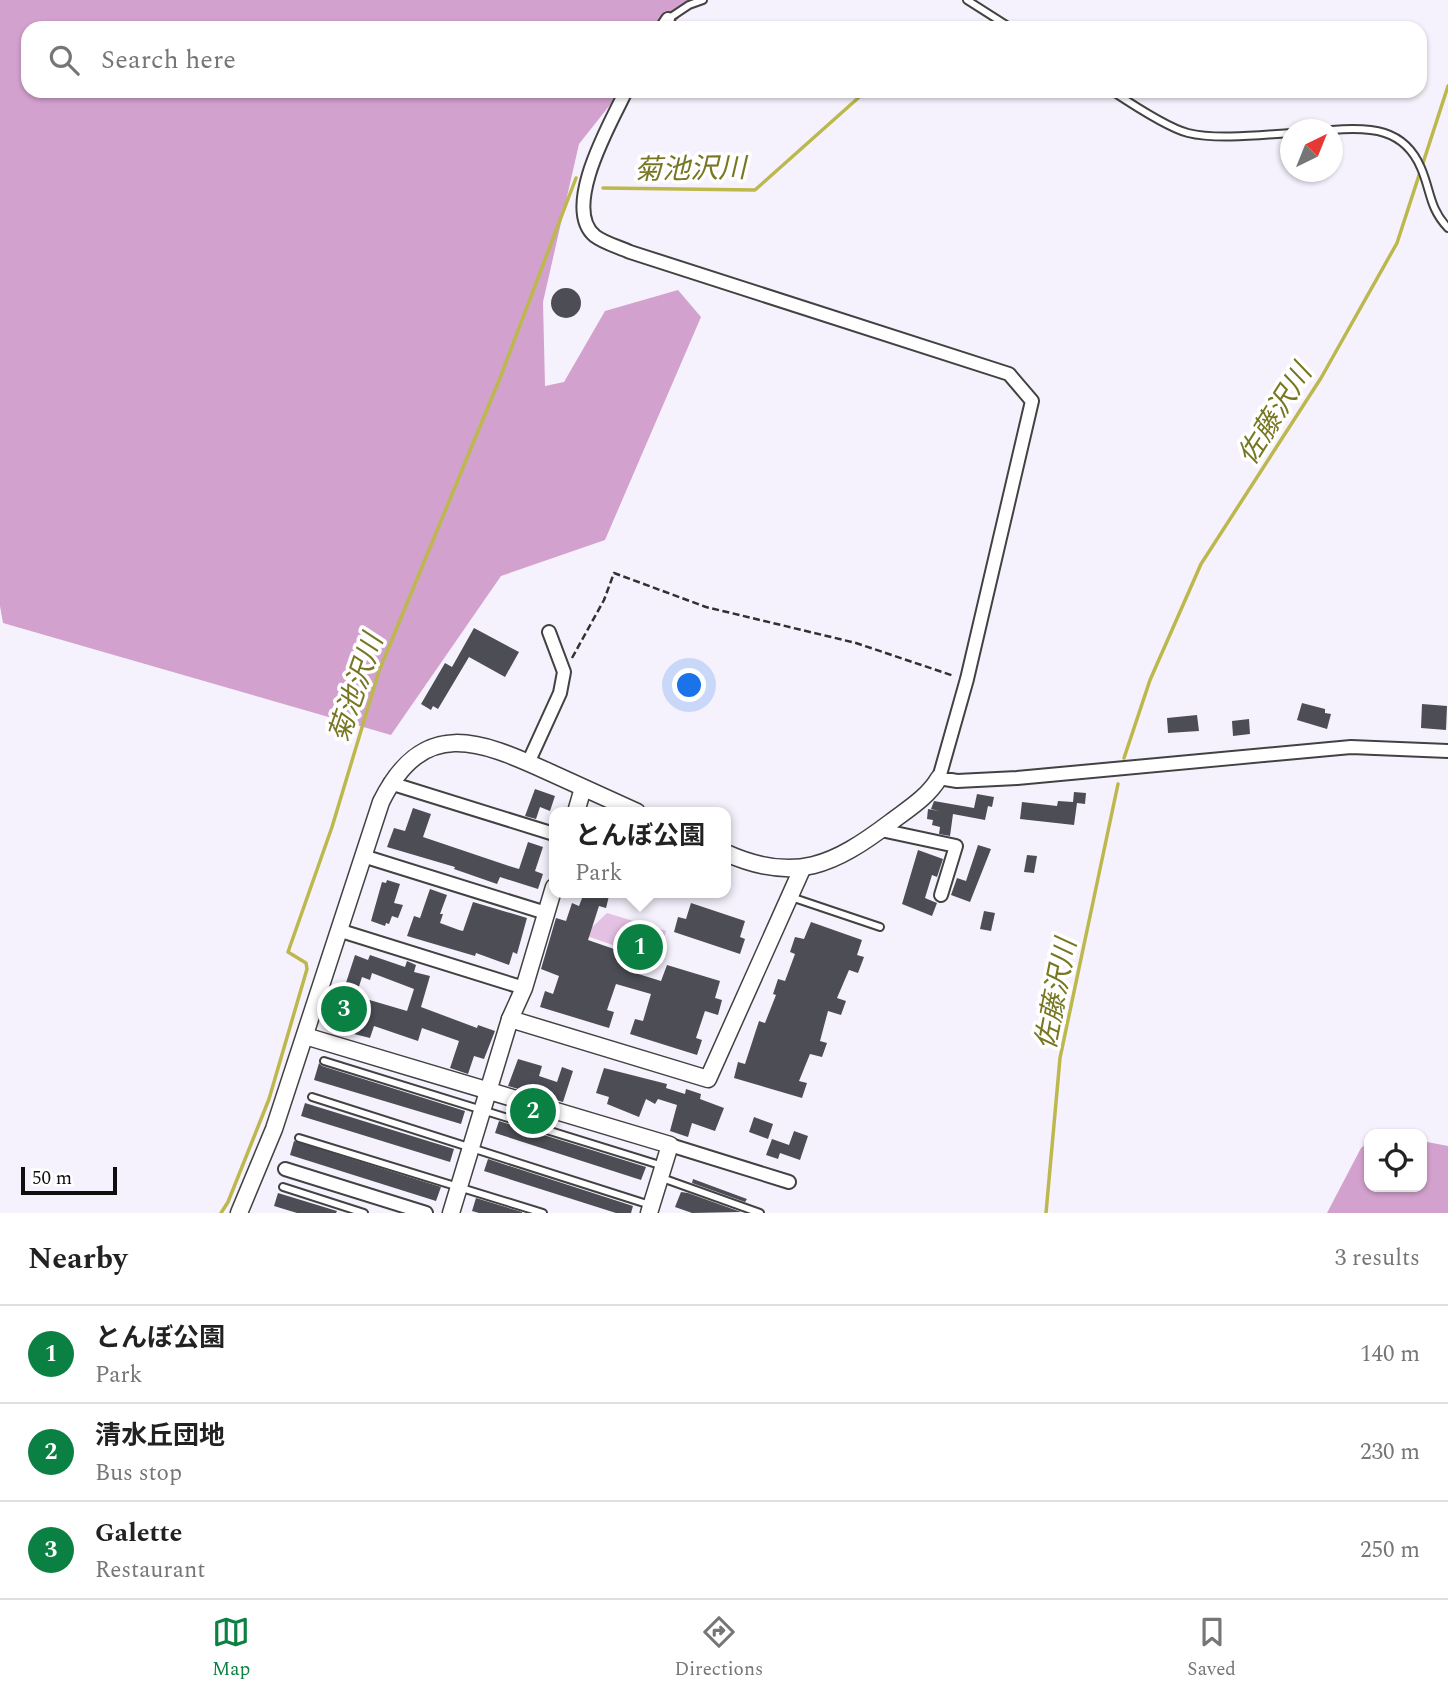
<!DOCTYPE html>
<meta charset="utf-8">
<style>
body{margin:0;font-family:Spectral,"Noto Sans JP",serif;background:#f6f6f6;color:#222}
.controls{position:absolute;right:21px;bottom:21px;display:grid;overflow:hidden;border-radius:14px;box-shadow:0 2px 5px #0004}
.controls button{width:63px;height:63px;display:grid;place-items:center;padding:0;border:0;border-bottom:2px solid #e0e0e0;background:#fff;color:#222;font:35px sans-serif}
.compass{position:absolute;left:1280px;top:119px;width:63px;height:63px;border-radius:50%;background:#fff;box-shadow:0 2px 5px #0004;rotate:43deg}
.scale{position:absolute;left:21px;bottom:18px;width:96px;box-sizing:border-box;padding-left:7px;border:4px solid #0f0f0f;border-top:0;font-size:19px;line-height:24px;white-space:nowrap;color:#0f0f0f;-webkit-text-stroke:5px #fff;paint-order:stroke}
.you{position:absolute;left:690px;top:686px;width:24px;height:24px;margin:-18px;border:5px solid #fff;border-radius:50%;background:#1a73e8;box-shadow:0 0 0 10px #1a73e833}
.badge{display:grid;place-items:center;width:46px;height:46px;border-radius:50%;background:#0b8043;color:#fff;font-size:23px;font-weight:700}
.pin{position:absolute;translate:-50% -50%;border:4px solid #fff;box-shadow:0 2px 7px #0006}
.popup{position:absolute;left:549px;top:807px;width:182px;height:91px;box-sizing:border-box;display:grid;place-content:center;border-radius:14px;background:#fff;filter:drop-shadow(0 2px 5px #0005);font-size:23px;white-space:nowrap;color:#767676}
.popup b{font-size:26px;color:#222}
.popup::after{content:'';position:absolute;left:50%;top:100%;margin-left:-14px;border:14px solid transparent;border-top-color:#fff}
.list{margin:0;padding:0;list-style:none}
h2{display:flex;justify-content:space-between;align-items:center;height:91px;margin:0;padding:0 28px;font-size:30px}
h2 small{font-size:23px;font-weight:400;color:#767676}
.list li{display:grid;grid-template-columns:46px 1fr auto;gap:21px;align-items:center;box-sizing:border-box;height:98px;padding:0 28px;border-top:2px solid #e0e0e0}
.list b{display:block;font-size:26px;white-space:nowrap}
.list p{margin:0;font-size:23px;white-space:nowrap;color:#767676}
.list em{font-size:23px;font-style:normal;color:#767676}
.icon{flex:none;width:38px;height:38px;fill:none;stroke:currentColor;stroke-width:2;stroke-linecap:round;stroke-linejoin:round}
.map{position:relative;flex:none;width:1448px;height:1213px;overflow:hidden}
.search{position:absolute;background:#fff;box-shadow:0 2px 5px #0004;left:21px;right:21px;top:21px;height:77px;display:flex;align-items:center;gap:18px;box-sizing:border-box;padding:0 24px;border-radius:21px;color:#767676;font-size:26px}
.sheet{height:385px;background:#fff}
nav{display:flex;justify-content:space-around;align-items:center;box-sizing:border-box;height:98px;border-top:2px solid #e0e0e0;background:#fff;font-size:19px;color:#767676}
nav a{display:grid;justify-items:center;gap:4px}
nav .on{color:#0b8043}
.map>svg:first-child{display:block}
</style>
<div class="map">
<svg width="1448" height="1213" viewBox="0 0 1448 1213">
<rect width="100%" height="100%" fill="#f6f2fd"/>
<!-- green -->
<path fill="#e4c0e3" d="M607,913L666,931L656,960L584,935Z"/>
<!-- forest -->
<g fill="#d3a1cd">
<path d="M0,0H693L671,28H28V91H621L579,144L543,302L545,386L564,382L605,311L678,290L701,317L605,540L501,576L391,735L3,623L0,606Z"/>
<path d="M1422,1141L1448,1146V1213H1327L1361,1148L1369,1142V1187H1422Z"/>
</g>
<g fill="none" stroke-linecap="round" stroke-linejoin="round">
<!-- stream -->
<g stroke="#bcb84d" stroke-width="3.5">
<path d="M941,28L945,25"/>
<path d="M603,188L755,190L866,91"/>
<path d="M1124,758L1150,680L1201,564L1321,378L1397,243L1448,86"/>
<path d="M221,1213L228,1202L269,1099L307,969L306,963L288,952L332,827L379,671L500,378L576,178"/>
<path d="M1046,1213L1060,1058L1118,784"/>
</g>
</g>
<!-- building -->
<g fill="#4d4d56" fill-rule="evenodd">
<circle cx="566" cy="303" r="15"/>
<path d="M474,628L519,652L505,677L469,657L438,709L433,706L431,710L421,704L445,663L452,667Z"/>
<path d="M1302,703L1325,709V713L1331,714L1327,729L1297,720Z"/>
<path d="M1422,704L1447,706L1446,730L1421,728Z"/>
<path d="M1197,715L1199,731L1168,733L1167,718Z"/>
<path d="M1249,719L1250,734L1233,736L1232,721Z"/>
<path d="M535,789L555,796L550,811L540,807L536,819L525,816Z"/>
<path d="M1074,792L1086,793L1085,804L1077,803L1074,825L1020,819L1022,802L1057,806L1058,801L1073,802Z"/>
<path d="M977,794L994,797L992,807L988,806L985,820L953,814L950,836L939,834L940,827L932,825L933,820L927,819L928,809L939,811L931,809L934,801L974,808Z"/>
<path d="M413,808L431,814L423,837L509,866L519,869L528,842L543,847L535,871L543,874L538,889L500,877L497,884L454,869L455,867L387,847L394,828L405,831Z"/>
<path d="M978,845L991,849L970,902L951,895L957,878L966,881Z"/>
<path d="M918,850L943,859L937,877L932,875L925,898L937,903L932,916L902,904Z"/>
<path d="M1027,855L1037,856L1034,873L1024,872Z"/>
<path d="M387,880L400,884L394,903L403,905L398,918L392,916L389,924L386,923L385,926L371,921L382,882L386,883Z"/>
<path d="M430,889L447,895L440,914H443L440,923L459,930L463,931L473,902L527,918L517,954L513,952L509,965L476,953L475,956L407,936L414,916L420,918Z"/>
<path d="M584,893H598L609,896L606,908L599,906L588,940L640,958L635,973L661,981L667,965L720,981L715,998L722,1000L718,1015L705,1011L696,1038L702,1040L697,1055L630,1034L635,1019L643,1021L651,994L616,984L607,1010L614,1012L609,1028L540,1007L545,991L553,994L559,976L541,969L556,918L566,921L572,903L579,906Z"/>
<path d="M691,903L745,921L740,937L745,939L740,954L674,932L678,917L686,919Z"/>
<path d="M984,911L995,913L991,931L980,929Z"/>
<path d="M811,922L862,940L857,955L864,957L858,973L849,970L837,998L846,1001L841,1015L828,1011L820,1041L827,1043L822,1057L810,1054L799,1081L807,1083L802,1098L734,1078L738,1062L745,1064L759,1021L765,1023L776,995L773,994L778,979L785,981L795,954L790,952L795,937L804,939Z"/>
<path d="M355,955L368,960L370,955L405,967L407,961L416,965L414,972L430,976L421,1007L477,1028L478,1025L495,1031L484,1059L474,1056L468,1074L450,1068L459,1041L422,1028L418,1041L374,1026L370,1038L326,1027L338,990L343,992ZM372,973L414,989L407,1011L356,996L362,977L370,980Z"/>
<path d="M518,1059L542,1066L539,1076L557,1082L562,1067L573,1071L563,1102L508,1086Z"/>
<path d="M319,1063L322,1066L465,1111L461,1124L314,1080Z"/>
<path d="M604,1068L667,1084L666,1088L685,1094L686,1089L701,1094L700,1099L724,1108L715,1131L692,1123L688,1137L670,1131L677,1105L658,1099L655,1104L646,1099L639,1117L607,1104L609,1097L596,1093Z"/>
<path d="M305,1103L454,1149L450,1162L301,1116Z"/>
<path d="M754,1117L773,1124L768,1139L749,1132Z"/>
<path d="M499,1121L646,1167L641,1180L495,1133Z"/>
<path d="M794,1131L808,1136L800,1160L780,1153L778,1159L766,1155L772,1139L789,1145Z"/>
<path d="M294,1141L441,1187L436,1201L290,1155Z"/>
<path d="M488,1159L633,1206L631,1213H616L484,1171Z"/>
<path d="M693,1179L747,1199L745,1202L692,1183Z"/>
<path d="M681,1192L688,1193L741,1212L692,1213L675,1207Z"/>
<path d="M278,1193L337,1211L336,1213H297L274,1206Z"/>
<path d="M476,1198L522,1212V1213H479L472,1211Z"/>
</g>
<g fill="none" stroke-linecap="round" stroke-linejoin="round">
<defs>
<g id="service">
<path d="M967,0L1011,28"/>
<path d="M668,19L689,5L703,0"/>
<path d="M1112,91C1130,103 1168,128 1188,133C1216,140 1261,135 1290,133"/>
<path d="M1332,130C1370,127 1404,128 1421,168C1431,191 1429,208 1448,228"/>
<path d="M791,897L880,927"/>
<path d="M324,1061L663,1166"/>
<path d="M312,1097L650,1205"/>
<path d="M299,1138L543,1213"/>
<path d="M662,1178L760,1213"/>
<path d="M283,1187L364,1213"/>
</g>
<g id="minor">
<path d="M662,28L668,19"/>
<path d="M626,91C611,122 561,208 595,236C604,243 619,247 630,252L1009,374L1032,401L967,679L939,778L957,781L1017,778L1351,747L1448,751"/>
<path d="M528,763L560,693L564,672L549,632"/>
<path d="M390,783L554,834"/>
<path d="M881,830L956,846L941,895"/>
<path d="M363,856L546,913"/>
<path d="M338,930L524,988"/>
<path d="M670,1145L789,1182"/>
<path d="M285,1169L426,1213"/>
</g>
<g id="tertiary">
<path d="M576,812L583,788"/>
<path d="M726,853C795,884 834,865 891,822C908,809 928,797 939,778"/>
<path d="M510,1019L524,988L554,887"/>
<path d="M305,1036L670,1145L649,1213"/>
<path d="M239,1213L274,1129L381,802C423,717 479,740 549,772C578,785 608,799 637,812"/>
<path d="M451,1213L510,1019L708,1079L802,869"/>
</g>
</defs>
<!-- service casing -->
<use href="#service" stroke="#424242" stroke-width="10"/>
<!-- minor casing -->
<use href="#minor" stroke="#424242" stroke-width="16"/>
<!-- tertiary casing -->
<use href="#tertiary" stroke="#424242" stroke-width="19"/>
<!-- path -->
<path stroke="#313131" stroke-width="2.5" stroke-dasharray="7 3.5" stroke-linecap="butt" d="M572,658L604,600L614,573L706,607L856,643L954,676"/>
<!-- service -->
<use href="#service" stroke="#fff" stroke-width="6"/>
<!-- minor -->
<use href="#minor" stroke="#fff" stroke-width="12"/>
<!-- tertiary -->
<use href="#tertiary" stroke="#fff" stroke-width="16"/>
</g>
<g text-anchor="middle" stroke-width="7" stroke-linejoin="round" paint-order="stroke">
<!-- water labels -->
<g font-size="28" font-style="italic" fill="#777723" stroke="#fff">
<text transform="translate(690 168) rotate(-1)" y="10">菊池沢川</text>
<text transform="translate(1274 414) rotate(-58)" y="10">佐藤沢川</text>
<text transform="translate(355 688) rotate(-71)" y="10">菊池沢川</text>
<text transform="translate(1055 994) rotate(-79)" y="10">佐藤沢川</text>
</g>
</g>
</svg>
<div class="controls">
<button><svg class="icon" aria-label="locate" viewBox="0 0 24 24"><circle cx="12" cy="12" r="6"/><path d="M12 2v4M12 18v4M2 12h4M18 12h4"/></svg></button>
</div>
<svg class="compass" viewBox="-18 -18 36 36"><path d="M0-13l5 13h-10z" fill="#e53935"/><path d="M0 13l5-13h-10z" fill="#767676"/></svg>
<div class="scale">50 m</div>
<div class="you"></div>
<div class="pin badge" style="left:640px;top:947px">1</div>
<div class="popup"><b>とんぼ公園</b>Park</div>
<div class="pin badge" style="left:533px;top:1111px">2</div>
<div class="pin badge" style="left:344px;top:1009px">3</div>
<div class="search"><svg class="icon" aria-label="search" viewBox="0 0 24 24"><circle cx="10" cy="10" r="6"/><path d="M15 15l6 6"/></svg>Search here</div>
</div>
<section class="sheet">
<h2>Nearby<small>3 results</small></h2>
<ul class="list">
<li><span class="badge">1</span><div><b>とんぼ公園</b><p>Park</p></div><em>140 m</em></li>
<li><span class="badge">2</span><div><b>清水丘団地</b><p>Bus stop</p></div><em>230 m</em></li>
<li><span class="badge">3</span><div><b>Galette</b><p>Restaurant</p></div><em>250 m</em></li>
</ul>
</section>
<nav>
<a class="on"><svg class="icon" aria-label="map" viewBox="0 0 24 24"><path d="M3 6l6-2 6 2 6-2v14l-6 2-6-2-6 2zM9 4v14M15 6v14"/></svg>Map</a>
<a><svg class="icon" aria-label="directions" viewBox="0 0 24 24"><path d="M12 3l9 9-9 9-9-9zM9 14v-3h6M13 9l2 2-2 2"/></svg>Directions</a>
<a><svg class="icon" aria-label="saved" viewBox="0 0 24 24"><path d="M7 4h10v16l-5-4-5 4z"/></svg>Saved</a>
</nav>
